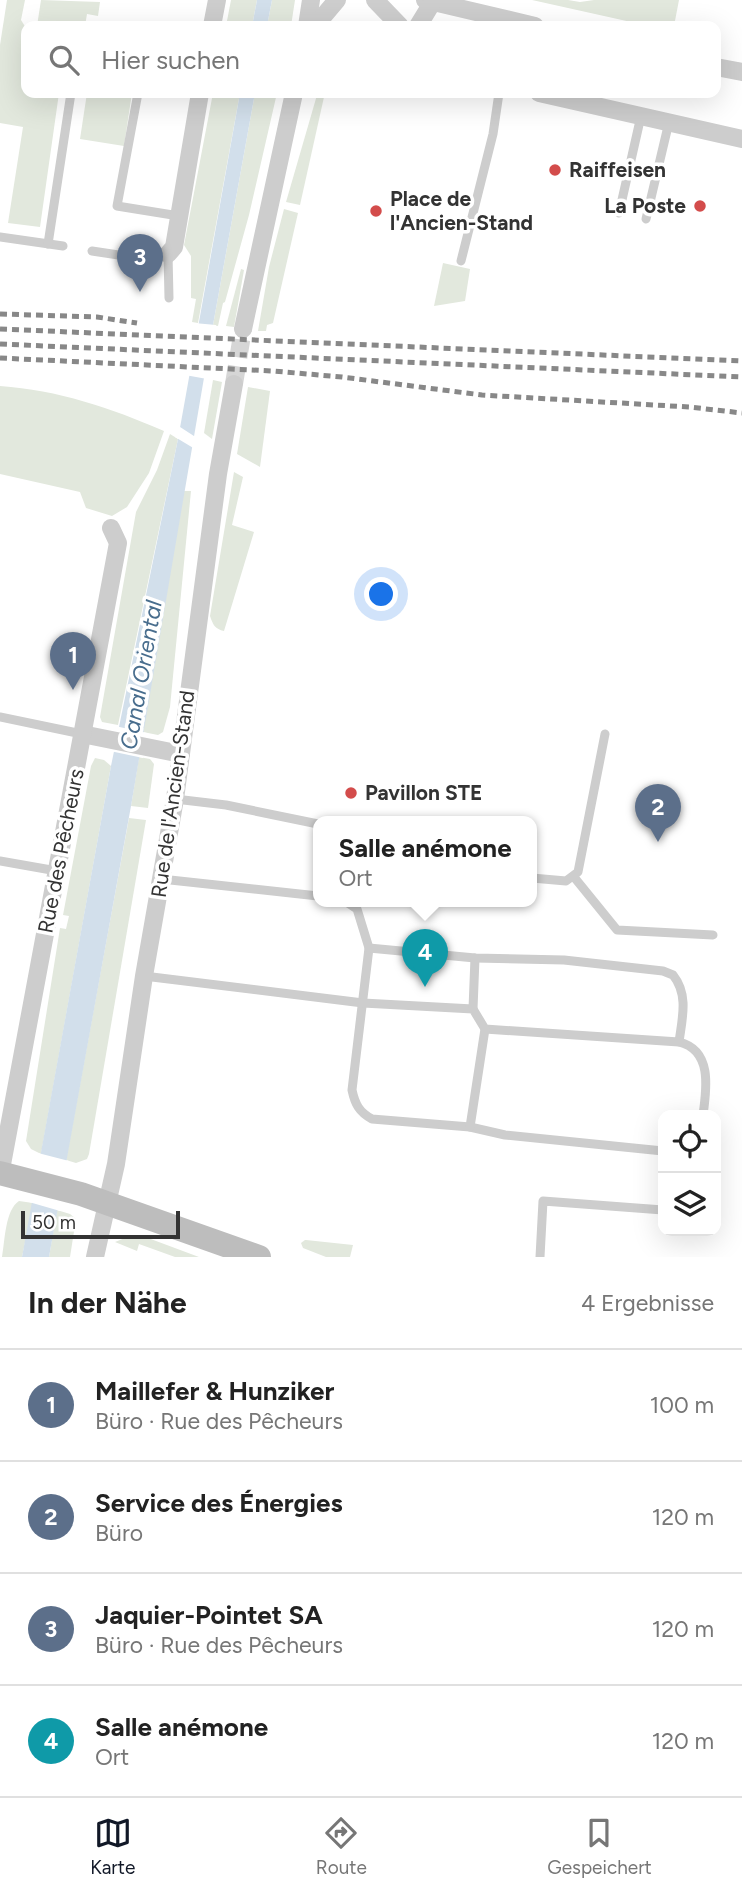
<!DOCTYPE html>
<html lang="de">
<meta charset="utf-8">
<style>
body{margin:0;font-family:Figtree,sans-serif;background:#f6f6f6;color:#222}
.controls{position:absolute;right:21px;bottom:21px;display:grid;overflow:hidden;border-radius:14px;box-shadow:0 7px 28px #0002}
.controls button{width:63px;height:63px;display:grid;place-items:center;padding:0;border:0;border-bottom:2px solid #e0e0e0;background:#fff;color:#222;font:35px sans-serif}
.scale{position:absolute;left:21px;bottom:18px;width:159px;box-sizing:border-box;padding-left:7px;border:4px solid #333;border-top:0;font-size:19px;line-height:24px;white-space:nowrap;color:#333;-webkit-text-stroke:5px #fff;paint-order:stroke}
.you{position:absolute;left:382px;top:595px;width:24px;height:24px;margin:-18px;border:5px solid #fff;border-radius:50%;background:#1a73e8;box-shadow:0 0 0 10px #1a73e833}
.badge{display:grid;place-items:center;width:46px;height:46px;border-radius:50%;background:#111827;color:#fff;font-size:23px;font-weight:700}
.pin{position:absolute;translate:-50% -58px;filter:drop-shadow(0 2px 4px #0008)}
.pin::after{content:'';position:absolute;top:37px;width:24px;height:21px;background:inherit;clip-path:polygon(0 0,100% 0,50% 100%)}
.popup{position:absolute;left:313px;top:816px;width:224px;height:91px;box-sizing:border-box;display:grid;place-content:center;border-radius:14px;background:#fff;filter:drop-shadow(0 2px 5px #0005);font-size:23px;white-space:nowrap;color:#767676}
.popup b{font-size:26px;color:#222}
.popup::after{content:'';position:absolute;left:50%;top:100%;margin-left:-14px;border:14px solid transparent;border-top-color:#fff}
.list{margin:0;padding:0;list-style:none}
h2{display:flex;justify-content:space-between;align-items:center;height:91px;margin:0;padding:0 28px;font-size:30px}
h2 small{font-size:23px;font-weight:400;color:#767676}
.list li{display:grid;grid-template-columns:46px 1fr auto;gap:21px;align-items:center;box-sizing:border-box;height:112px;padding:0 28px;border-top:2px solid #e0e0e0}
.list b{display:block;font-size:26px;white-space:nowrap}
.list p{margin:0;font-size:23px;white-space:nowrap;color:#767676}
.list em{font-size:23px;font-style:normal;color:#767676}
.icon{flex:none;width:38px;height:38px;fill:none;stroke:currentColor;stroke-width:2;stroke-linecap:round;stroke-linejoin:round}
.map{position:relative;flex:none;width:742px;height:1257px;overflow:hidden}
.search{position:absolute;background:#fff;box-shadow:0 7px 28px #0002;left:21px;right:21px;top:21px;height:77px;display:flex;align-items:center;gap:18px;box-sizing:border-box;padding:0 24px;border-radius:14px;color:#767676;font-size:26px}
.sheet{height:539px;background:#fff}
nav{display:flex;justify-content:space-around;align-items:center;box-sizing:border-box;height:98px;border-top:2px solid #e0e0e0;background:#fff;font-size:19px;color:#767676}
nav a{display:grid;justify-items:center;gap:4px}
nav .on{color:#111827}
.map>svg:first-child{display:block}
</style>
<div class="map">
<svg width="742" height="1257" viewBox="0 0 742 1257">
<rect width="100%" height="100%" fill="#fff"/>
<!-- green -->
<g fill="#e2e8dd">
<path d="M7,0H25L21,20L26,28V93H59L40,227L8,223L23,127L0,123V45Z"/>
<path d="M41,0L100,2L98,16L87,14L85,26H37Z"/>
<path d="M231,0H257L252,26H226Z"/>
<path d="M272,0H295L291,26H267Z"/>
<path d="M532,0H568L580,2L594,0H679L674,26H649Z"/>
<path d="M87,93H132L124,146L80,139Z"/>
<path d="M213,93H240L198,323L192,322L196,299L191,298V256L184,245Z"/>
<path d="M255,93H277L249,215L225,302L223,303L218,326L213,325Z"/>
<path d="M317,95L324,97L300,205L286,202Z"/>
<path d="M284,209L298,213L273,323L267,325L266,331H258L269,267Z"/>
<path d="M443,263L470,269L465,301L434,306Z"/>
<path d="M241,269L244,270L234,327L226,326Z"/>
<path d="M213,380L222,382L212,439L204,433Z"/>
<path d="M0,386C58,390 111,408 164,431L149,473L127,507L112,516L86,508L80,492L0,474Z"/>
<path d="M248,387L270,391L260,467L237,454Z"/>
<path d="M170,434L178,439L118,725L102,722L100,717L136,512L157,470Z"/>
<path d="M234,472L243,477L232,525L254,532L224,631C215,629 213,625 210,616Z"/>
<path d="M184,491H191L170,707L163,732L158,735L143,732Z"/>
<path d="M139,757L150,759L154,764L148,808L131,806Z"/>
<path d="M95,758L104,760L111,766L41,1154L31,1149L26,1141L60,928L66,929L69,916L63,915L91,766Z"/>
<path d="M129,818L146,820L89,1154L87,1159L76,1163L66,1160Z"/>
<path d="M19,1201L33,1203L22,1257H2C5,1241 5,1210 19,1201Z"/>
<path d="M57,1210L70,1214L76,1219L70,1257H49Z"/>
<path d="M140,1235L199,1257H175L139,1244L137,1251L115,1242L130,1236Z"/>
<path d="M305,1240H306L353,1245L350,1257H326L303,1248L301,1243Z"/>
</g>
<!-- water -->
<g fill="#d2dfeb">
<path d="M257,0H272L267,26H252Z"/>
<path d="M240,93H255L213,325L131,806L49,1257H22L111,766L178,439Z"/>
</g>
<!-- pier -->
<g fill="#fff">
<path d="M194,323L216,325L207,379L185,375Z"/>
<path d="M177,425L197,438L195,449L175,437Z"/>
<path d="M115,726L147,733L143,758L110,751Z"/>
<path d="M38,1153L69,1161L60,1211L29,1202Z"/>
</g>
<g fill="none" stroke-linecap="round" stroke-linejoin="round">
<!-- street-tunnel -->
<path stroke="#d6d6d6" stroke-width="18" stroke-dasharray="18 9" stroke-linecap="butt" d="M234,384L243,329"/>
<!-- lane -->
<g stroke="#cdcdcd" stroke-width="9">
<path d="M138,93L117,206L179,216"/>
<path d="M619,213L641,116"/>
<path d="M646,219L669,122"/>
<path d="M0,237L63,246"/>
<path d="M48,244L71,93"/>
<path d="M92,251L145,259L168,254L169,298"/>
<path d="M461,261L493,134L499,93"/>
<path d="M0,717L82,734"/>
<path d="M175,799L226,805L318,824"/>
<path d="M0,861L57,871"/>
<path d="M574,877L617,930L713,935"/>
<path d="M532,878L566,881L578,872L605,734"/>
<path d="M161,879L318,896"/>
<path d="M345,901L357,909L369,948L352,1090C355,1104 359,1112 372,1119L470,1127L505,1135L663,1151"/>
<path d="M144,976L363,1003L473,1009L485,1029L679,1042C682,1019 689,995 673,975L663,971L564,960L475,958L369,948"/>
<path d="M473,1009L475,958"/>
<path d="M679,1042C712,1050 707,1087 703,1115"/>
<path d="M470,1127L485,1029"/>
<path d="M540,1257L543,1201L663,1210"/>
</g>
<!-- street -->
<g stroke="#cdcdcd" stroke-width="18">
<path d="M375,0L400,26"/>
<path d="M425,0L535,26"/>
<path d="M212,26L217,0"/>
<path d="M307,26L311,0"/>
<path d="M315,26L337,0"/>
<path d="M418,26L432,3"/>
<path d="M716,67L742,72"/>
<path d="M539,93L742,139"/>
<path d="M168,254L174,247L200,93"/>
<path d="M243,329L294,93"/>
<path d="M82,734L181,754"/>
<path d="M0,1175L118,543L111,528"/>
<path d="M95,1257L116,1164L144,976L175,799L218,474L234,384"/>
</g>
<!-- secondary -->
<path stroke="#bdbdbd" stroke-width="24" d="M0,1173L81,1194L259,1257"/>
<!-- rail -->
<g stroke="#888" stroke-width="5" stroke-dasharray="7 5" stroke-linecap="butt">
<path d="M0,314L97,317L137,323"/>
<path d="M0,329L742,361"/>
<path d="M0,344L742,377"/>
<path d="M0,358L273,371L342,377L482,395L689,407L742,413"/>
</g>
</g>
<!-- markers -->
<g fill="#d34c4b" stroke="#fff" stroke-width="2.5">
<circle cx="555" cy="170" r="7"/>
<circle cx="700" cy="206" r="7"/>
<circle cx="376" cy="211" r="7"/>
<circle cx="351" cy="793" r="7"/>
</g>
<g text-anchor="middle" stroke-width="7" stroke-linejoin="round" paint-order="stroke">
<!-- poi labels -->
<g font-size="21" font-weight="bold" fill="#333" stroke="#fff" text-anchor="start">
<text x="569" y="177">Raiffeisen</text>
<text x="390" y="206">Place de<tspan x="390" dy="24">l'Ancien-Stand</tspan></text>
<text x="686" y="213" text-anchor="end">La Poste</text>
<text x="365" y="800">Pavillon STE</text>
</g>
<!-- street labels -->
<g font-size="21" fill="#333" stroke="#fff">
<text transform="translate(173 794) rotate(-82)" y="7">Rue de l'Ancien-Stand</text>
<text transform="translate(61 851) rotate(-79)" y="7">Rue des Pêcheurs</text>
</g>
<!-- water labels -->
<g font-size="23" font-style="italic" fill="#486d8d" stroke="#fff">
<text transform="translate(141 675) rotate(-80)" y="8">Canal Oriental</text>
</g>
</g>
</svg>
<div class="controls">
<button><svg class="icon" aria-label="locate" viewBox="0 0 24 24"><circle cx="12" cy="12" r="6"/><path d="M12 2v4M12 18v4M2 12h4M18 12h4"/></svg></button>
<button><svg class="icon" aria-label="layers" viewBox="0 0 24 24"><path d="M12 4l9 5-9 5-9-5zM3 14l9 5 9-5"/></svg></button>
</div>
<div class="scale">50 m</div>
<div class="you"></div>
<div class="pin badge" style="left:73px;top:690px;background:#5c6f8a">1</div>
<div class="pin badge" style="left:658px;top:842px;background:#5c6f8a">2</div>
<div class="pin badge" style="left:140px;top:292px;background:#5c6f8a">3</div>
<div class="pin badge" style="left:425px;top:987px;background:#0f9aa8">4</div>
<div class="popup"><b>Salle anémone</b>Ort</div>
<div class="search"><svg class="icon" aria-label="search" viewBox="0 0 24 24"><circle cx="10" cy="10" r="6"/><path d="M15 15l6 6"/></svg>Hier suchen</div>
</div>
<section class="sheet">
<h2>In der Nähe<small>4 Ergebnisse</small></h2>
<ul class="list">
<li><span class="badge" style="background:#5c6f8a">1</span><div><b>Maillefer &amp; Hunziker</b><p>Büro · Rue des Pêcheurs</p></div><em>100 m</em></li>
<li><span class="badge" style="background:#5c6f8a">2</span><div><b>Service des Énergies</b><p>Büro</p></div><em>120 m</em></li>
<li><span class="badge" style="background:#5c6f8a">3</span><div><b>Jaquier-Pointet SA</b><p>Büro · Rue des Pêcheurs</p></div><em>120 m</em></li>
<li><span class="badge" style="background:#0f9aa8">4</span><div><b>Salle anémone</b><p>Ort</p></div><em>120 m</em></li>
</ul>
</section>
<nav>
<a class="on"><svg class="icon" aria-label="map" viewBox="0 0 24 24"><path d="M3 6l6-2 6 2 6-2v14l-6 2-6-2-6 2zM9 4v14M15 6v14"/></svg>Karte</a>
<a><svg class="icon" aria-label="directions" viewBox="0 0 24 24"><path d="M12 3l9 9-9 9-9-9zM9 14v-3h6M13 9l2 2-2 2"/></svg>Route</a>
<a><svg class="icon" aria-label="saved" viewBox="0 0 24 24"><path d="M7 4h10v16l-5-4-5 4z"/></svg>Gespeichert</a>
</nav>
